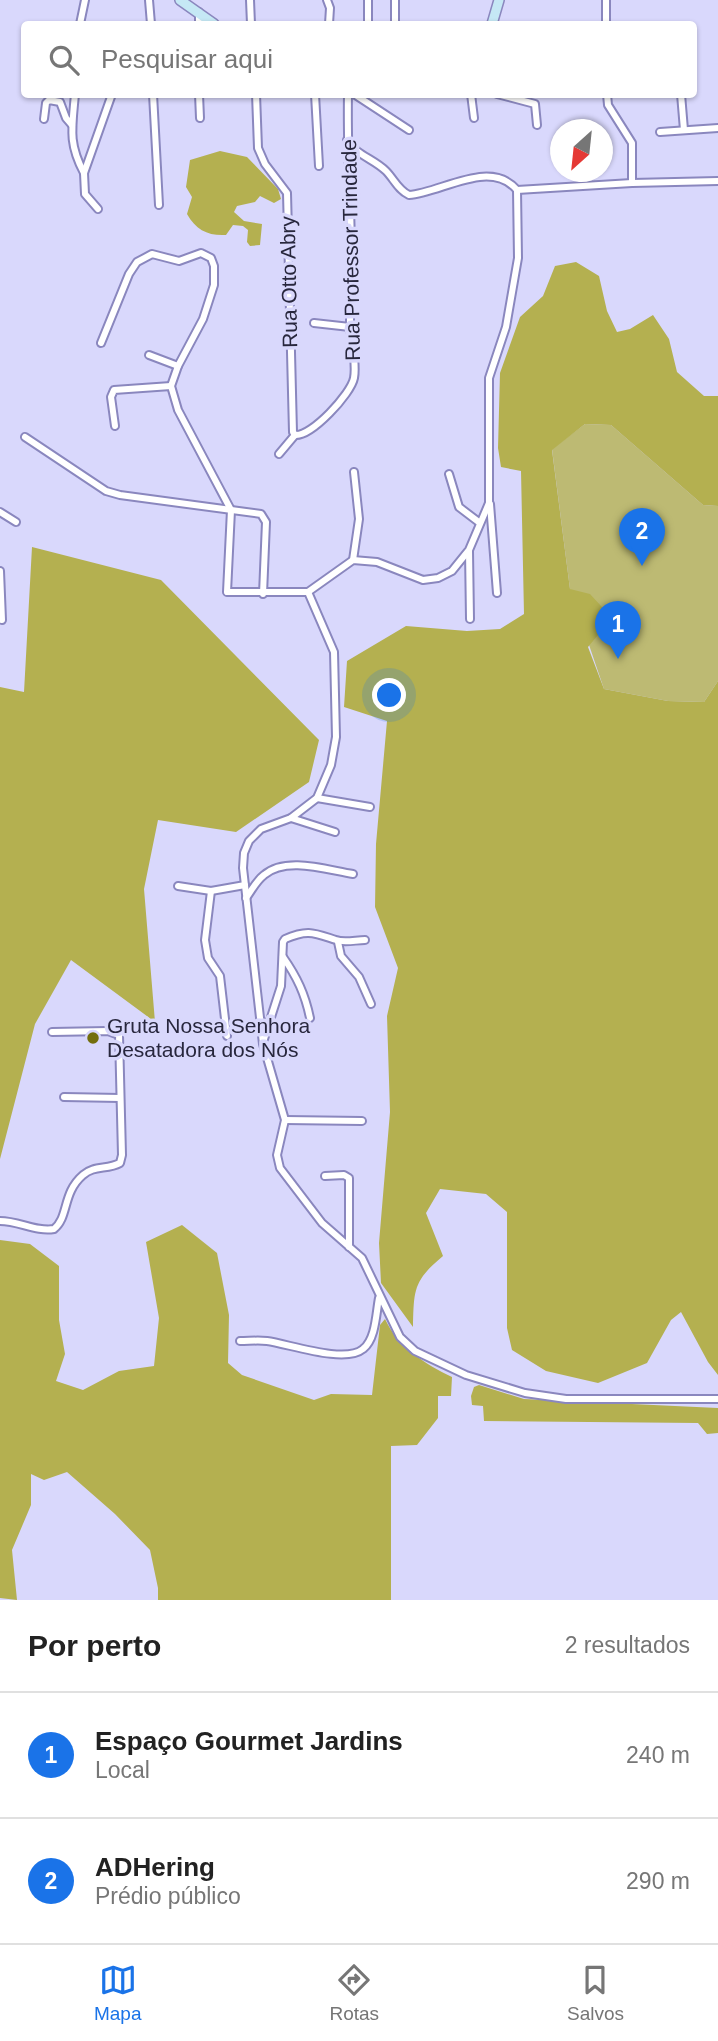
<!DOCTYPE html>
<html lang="pt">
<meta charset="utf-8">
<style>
body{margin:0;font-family:Helvetica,sans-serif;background:#f6f6f6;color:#222}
.compass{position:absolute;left:550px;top:119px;width:63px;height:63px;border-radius:50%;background:#fff;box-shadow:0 2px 5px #0004;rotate:207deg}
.you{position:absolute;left:390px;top:696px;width:24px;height:24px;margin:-18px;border:5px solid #fff;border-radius:50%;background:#1a73e8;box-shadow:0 0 0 10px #1a73e833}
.badge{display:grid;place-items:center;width:46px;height:46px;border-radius:50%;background:#1a73e8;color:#fff;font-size:23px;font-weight:700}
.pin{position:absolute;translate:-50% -58px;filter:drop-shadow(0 2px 4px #0008)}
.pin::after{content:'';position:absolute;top:37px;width:24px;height:21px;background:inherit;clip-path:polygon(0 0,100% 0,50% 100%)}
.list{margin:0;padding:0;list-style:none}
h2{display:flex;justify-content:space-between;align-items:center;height:91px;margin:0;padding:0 28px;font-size:30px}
h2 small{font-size:23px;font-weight:400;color:#767676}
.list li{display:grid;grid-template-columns:46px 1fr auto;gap:21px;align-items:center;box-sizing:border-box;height:126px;padding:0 28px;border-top:2px solid #e0e0e0}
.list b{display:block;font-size:26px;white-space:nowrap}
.list p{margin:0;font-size:23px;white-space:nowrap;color:#767676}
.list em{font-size:23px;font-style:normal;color:#767676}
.icon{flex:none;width:38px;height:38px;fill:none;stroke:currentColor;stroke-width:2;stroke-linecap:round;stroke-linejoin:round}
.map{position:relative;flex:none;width:718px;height:1600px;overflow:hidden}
.search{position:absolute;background:#fff;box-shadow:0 2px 5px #0004;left:21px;right:21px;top:21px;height:77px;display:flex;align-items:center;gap:18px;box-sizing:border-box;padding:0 24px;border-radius:7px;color:#767676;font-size:26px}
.sheet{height:343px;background:#fff}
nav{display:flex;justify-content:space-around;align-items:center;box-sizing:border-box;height:98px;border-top:2px solid #e0e0e0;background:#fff;font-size:19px;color:#767676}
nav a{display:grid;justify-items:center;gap:4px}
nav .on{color:#1a73e8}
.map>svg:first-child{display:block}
</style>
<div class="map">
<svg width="718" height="1600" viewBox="0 0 718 1600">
<rect width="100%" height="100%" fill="#d9d8fc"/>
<!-- green -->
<path fill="#bdba73" d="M585,424L611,425L703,505L718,506V681L704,702L668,701L604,689L570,589L552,449Z"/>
<!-- forest -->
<g fill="#b4b050">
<path d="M220,151L247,157L278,189L281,199L274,203L260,196L255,202L237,206L234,212L244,221L262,224L260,245L250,246L247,242L248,230L243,226L233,225L226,235C208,236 196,230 187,214L192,197L186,187L190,160Z"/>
<path d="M576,262L599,276L607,311L617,332L630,329L653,315L669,339L677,372L704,396H718V506L703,505L611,425L585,424L552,450L570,589L590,594L612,618L588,647L604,689L668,701L704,702L718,681V1375L708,1362L681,1312L671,1320L647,1363L598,1383L546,1371L512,1350L507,1328V1212L486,1194L440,1189L426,1213L443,1256C413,1281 414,1290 413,1327L381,1283L379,1243L390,1112L387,1016L398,968L375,907L376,844L387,721L344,707L347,661L406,626L467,631L500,629L524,614L521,471L501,467L498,448L500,373L520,317L543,296L555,266Z"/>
<path d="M32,547L161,580L319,740L309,782L236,832L158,820L144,889L155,1022L71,960L35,1024L0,1159V687L24,692Z"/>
<path d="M182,1225L217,1253L229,1315L228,1363L242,1375L314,1400L331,1394L372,1395L380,1325L385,1319C398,1347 425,1364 452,1377L451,1396H438V1418L417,1445L391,1446V1600H158V1588L150,1550L115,1514L67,1472L44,1480L31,1474V1505L12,1550L17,1600L0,1598V1240L30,1244L59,1266V1320L65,1354L56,1381L83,1390L119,1371L154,1366L159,1318L146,1242Z"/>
<path d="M479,1385L524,1399L718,1408V1433L707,1434L698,1423L484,1421L483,1406L472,1405L471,1396L474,1387Z"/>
</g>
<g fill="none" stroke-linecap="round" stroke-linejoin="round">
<defs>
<g id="street">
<path d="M149,0L151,24"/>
<path d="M250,0L251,24"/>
<path d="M327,0L330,8L329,24"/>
<path d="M368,0V24"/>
<path d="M395,0V24"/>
<path d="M606,0V24"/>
<path d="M199,12V24"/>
<path d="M80,24L85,0"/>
<path d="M75,94C72,128 68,143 84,173"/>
<path d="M153,94L159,205"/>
<path d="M199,94L200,118"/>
<path d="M256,94L258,148L265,164L287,193L293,432L295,435"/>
<path d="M315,94L319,166"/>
<path d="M354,94L409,130"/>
<path d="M471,94L474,118"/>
<path d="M497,94L535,104L537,125"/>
<path d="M607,94L608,105L632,143V183"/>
<path d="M681,94L684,130"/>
<path d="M44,119L46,103L49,100L60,102L66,118L72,125"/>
<path d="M660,132L718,128"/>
<path d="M517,190L632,183L718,181"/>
<path d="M98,209L85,194L84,173L112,94"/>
<path d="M314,323L350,327"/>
<path d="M101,343L129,274L137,262L152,254L179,261L201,253L211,258L214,266V285L203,319L178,366L171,386L178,410L231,510L227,592H308L353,560L377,562L423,580L438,578L452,571L469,550L489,503V378L506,327L518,258L517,190C490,158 441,193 409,195C398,190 394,179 386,171C374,159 356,155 347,140"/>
<path d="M149,355L178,366"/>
<path d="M115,426L111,397L114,390L171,386"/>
<path d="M25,437L106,491L120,495L261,514L266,522L263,594"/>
<path d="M279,454L295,435C311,437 351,394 354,378C357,362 351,342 350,325C350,298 351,271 351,245C350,194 347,145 348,94"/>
<path d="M449,474L459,507L480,523"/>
<path d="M490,504L497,593"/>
<path d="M0,512L16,522"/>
<path d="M469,551L470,619"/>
<path d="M353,560L359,519L354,472"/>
<path d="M0,571L2,620"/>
<path d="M308,592L334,652L336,737L331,765L317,798L291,818L261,829L249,841L244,853L243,868L263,1044L285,1120L277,1155L280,1168L322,1223L362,1258L400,1337L415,1351L466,1375L525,1393L566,1399H718"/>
<path d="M317,798L370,807"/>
<path d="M291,818L335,832"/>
<path d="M178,886L211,891L245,885"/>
<path d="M211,891L205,940L208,958L220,976L227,1036"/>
<path d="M246,898C252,890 256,881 264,875C286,856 327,870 353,874"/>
<path d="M338,942L341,956L359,977L371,1004"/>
<path d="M283,957C297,977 305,994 310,1018"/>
<path d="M264,1039L281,986L283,942L285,939C308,929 314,933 336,940C344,943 356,940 365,940"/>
<path d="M64,1097L120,1098"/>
<path d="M285,1120L362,1121"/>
<path d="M325,1176L344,1175L349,1178V1247"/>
<path d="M0,1221C19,1221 36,1232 54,1229C69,1217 62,1193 83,1175C94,1165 107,1170 120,1163L122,1155L119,1035L108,1031L52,1032"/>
<path d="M240,1341C249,1341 258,1340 267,1341C289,1344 345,1364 363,1349C376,1339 376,1313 379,1298"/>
</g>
<g id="secondary">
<path d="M180,0L214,24"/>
<path d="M492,24L499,0"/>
</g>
</defs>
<!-- street casing -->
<use href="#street" stroke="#8a87be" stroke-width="10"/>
<!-- secondary casing -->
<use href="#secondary" stroke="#8a87be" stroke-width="12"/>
<!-- street -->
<use href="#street" stroke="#fff" stroke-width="6"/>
<!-- secondary -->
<use href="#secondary" stroke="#c5e8f5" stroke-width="9"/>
</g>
<!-- markers -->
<circle fill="#736e0d" stroke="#d9d8fc" stroke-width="2.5" cx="93" cy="1038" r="7"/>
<g text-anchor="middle" stroke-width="7" stroke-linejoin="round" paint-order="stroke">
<!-- street labels -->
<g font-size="21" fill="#28273d" stroke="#d9d8fc">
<text transform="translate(351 250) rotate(-91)" y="7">Rua Professor Trindade</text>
<text transform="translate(289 282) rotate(-91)" y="7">Rua Otto Abry</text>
</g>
<!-- poi labels -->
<g font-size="21" fill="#28273d" stroke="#d9d8fc" text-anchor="start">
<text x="107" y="1033">Gruta Nossa Senhora<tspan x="107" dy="24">Desatadora dos Nós</tspan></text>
</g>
</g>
</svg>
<svg class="compass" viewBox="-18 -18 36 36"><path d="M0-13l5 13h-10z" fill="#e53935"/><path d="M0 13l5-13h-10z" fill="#767676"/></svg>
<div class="you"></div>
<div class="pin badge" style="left:618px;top:659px">1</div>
<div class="pin badge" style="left:642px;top:566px">2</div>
<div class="search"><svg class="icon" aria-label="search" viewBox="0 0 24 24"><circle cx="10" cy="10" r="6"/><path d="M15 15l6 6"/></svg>Pesquisar aqui</div>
</div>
<section class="sheet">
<h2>Por perto<small>2 resultados</small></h2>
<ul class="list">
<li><span class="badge">1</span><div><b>Espaço Gourmet Jardins</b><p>Local</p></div><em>240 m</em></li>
<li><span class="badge">2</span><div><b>ADHering</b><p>Prédio público</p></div><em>290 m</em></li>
</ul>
</section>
<nav>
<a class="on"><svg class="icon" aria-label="map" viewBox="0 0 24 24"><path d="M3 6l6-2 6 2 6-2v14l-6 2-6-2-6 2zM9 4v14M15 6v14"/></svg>Mapa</a>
<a><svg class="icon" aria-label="directions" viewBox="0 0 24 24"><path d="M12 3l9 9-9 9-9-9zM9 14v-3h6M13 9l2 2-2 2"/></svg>Rotas</a>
<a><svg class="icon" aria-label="saved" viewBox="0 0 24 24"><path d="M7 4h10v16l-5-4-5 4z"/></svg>Salvos</a>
</nav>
